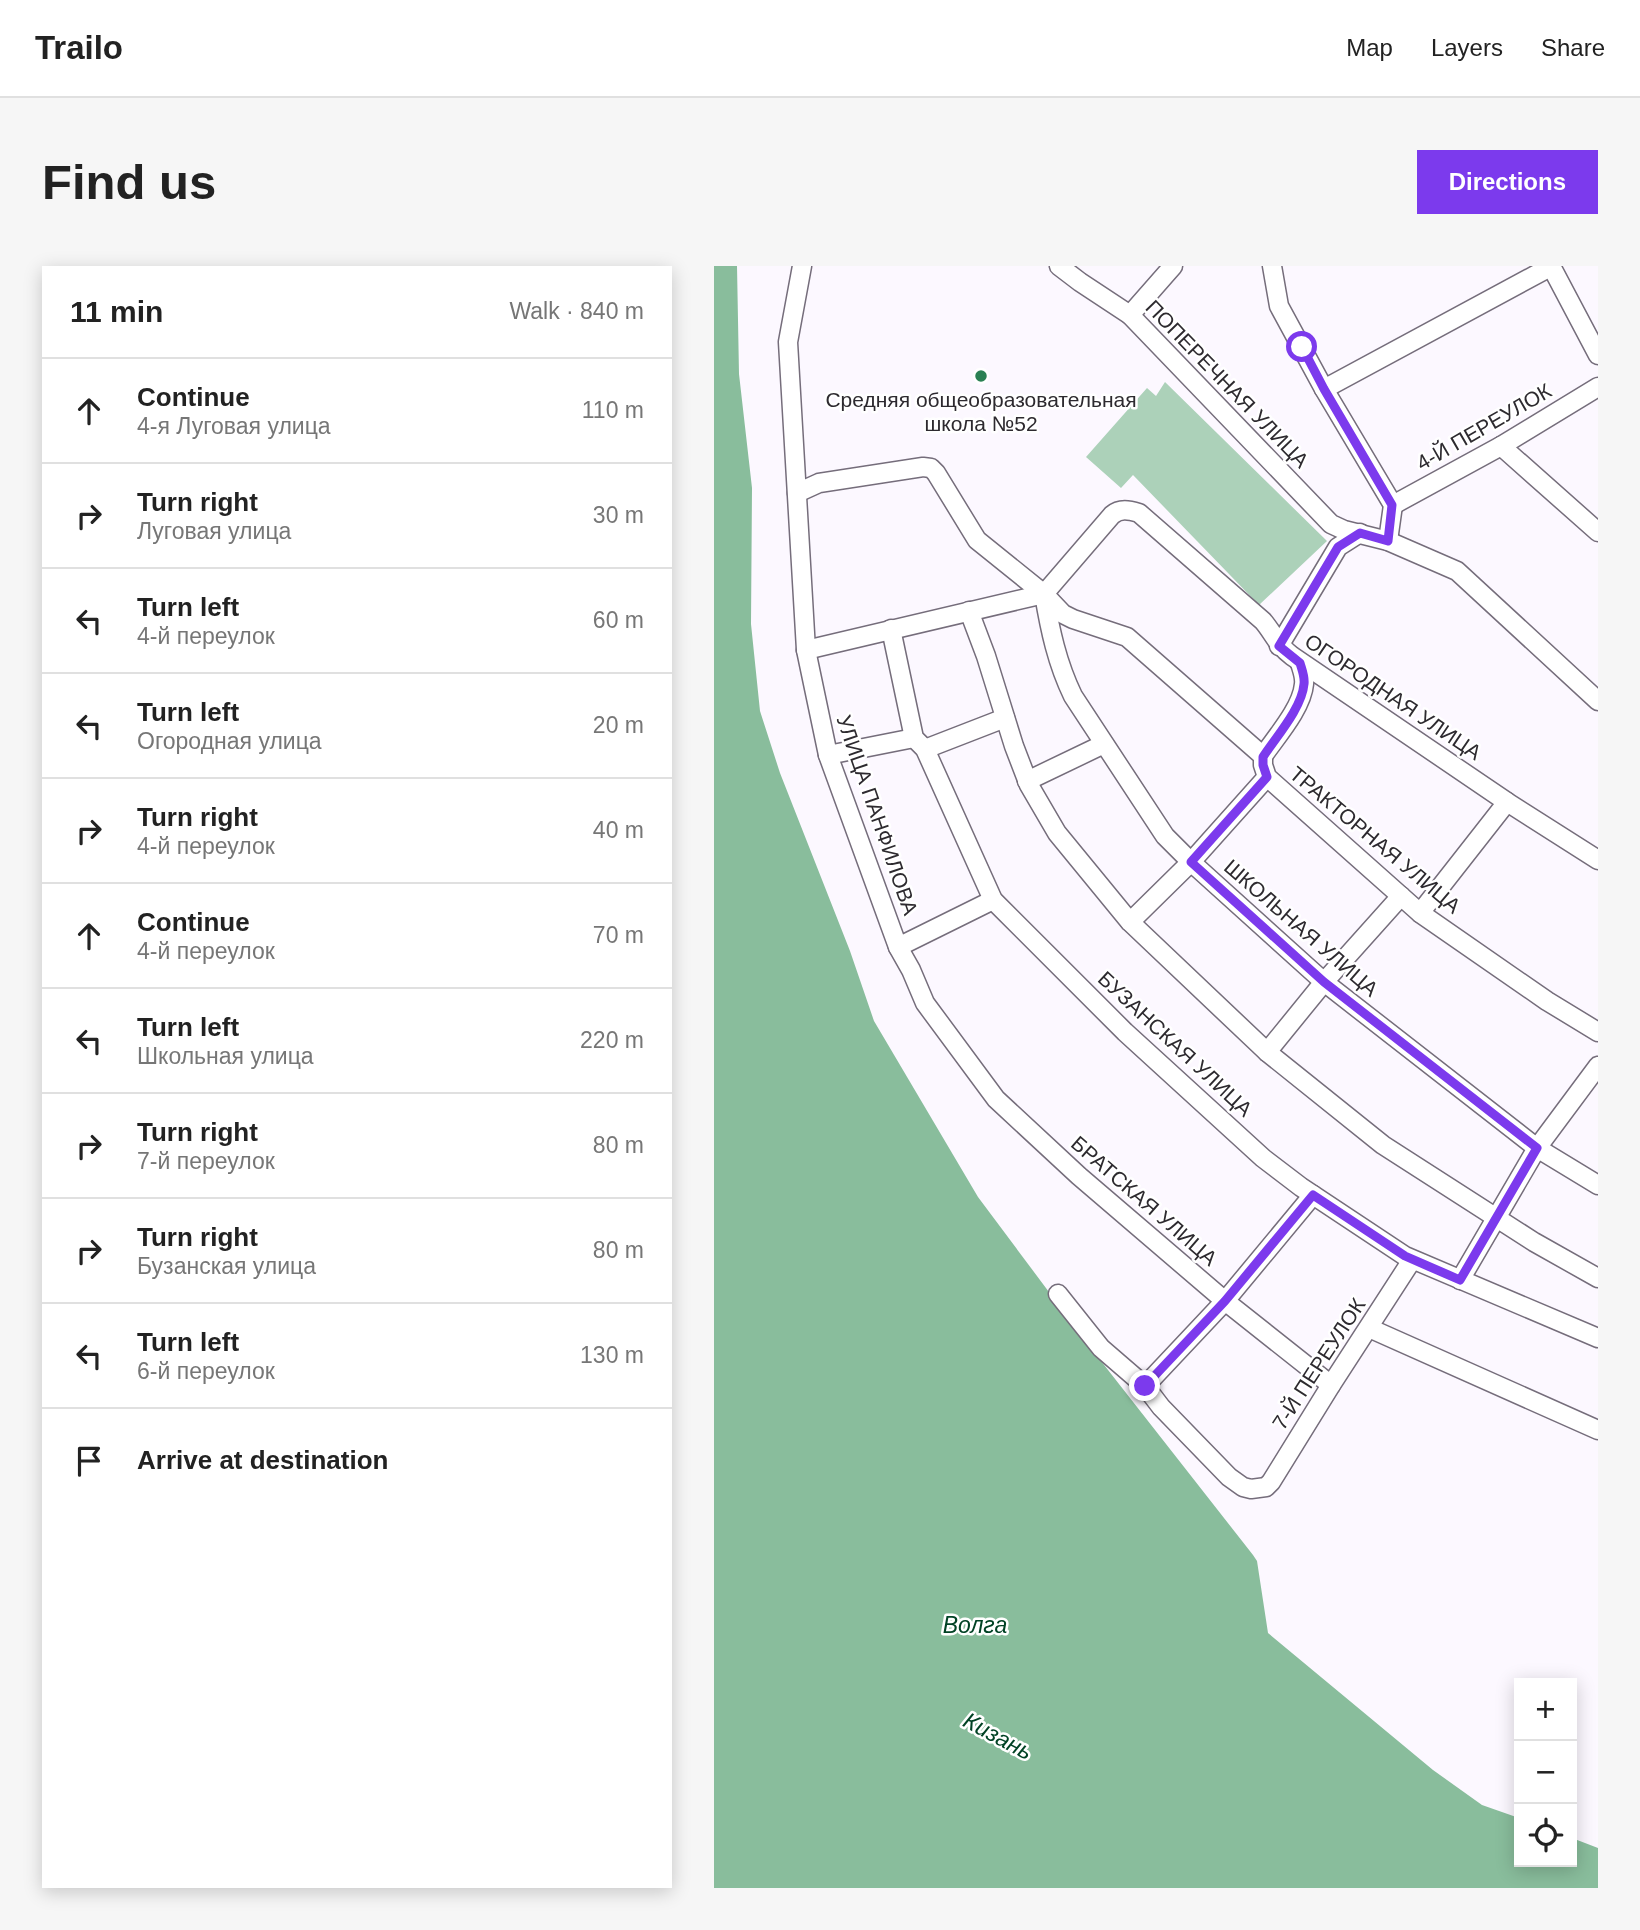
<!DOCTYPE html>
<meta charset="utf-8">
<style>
body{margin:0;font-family:Helvetica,sans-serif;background:#f6f6f6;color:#222}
.controls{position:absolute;right:21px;bottom:21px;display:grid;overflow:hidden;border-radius:0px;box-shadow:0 4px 18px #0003}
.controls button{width:63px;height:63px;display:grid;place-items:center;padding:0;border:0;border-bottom:2px solid #e0e0e0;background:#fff;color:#222;font:35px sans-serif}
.stop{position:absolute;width:21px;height:21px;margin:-16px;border:5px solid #7c3aed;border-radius:50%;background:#fff}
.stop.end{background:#7c3aed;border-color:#fff;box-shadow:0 2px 7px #0008}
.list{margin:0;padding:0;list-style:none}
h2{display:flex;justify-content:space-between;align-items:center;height:91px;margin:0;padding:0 28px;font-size:30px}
h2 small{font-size:23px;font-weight:400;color:#767676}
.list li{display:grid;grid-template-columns:46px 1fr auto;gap:21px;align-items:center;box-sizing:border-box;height:105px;padding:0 28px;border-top:2px solid #e0e0e0}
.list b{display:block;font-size:26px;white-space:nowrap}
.list p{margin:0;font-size:23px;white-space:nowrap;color:#767676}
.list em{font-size:23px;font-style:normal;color:#767676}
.icon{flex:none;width:38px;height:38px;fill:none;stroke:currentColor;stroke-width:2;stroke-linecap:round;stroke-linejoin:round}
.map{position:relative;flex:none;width:884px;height:1622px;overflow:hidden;border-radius:0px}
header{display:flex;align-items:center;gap:42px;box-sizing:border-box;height:98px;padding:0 35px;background:#fff;border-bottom:2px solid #e0e0e0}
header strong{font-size:33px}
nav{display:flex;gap:38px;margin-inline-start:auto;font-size:24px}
.intro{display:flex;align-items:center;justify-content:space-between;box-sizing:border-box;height:168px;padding:0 42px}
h1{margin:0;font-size:49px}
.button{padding:18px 32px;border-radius:0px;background:#7c3aed;color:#fff;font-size:24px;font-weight:700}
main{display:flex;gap:42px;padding:0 42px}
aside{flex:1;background:#fff;border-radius:0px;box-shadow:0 4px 18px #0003}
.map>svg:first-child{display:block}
</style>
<header>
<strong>Trailo</strong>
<nav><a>Map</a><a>Layers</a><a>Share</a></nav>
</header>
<div class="intro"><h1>Find us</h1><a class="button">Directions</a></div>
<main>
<aside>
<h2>11 min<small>Walk · 840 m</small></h2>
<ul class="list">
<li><svg class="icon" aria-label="ahead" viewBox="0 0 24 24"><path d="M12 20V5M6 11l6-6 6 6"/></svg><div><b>Continue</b><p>4-я Луговая улица</p></div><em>110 m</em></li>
<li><svg class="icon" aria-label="right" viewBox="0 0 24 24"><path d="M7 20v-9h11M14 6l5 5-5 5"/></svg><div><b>Turn right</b><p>Луговая улица</p></div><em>30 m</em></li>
<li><svg class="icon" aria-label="left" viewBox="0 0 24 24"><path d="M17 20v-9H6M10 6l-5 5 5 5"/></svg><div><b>Turn left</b><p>4-й переулок</p></div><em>60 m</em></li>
<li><svg class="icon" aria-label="left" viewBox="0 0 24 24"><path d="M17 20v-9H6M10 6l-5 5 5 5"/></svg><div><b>Turn left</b><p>Огородная улица</p></div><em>20 m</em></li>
<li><svg class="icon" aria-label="right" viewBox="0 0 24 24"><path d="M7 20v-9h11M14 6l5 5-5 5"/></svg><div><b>Turn right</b><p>4-й переулок</p></div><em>40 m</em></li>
<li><svg class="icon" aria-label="ahead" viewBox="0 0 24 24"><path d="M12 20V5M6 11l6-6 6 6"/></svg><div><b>Continue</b><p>4-й переулок</p></div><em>70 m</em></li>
<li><svg class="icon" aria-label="left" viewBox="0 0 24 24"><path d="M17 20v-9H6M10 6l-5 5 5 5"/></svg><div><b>Turn left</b><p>Школьная улица</p></div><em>220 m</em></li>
<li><svg class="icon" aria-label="right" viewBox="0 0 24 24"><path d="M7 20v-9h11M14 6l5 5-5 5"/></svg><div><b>Turn right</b><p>7-й переулок</p></div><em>80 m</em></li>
<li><svg class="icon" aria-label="right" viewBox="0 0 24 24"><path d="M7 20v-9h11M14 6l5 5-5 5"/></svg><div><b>Turn right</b><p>Бузанская улица</p></div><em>80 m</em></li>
<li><svg class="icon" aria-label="left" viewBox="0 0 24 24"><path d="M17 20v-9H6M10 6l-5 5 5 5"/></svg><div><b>Turn left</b><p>6-й переулок</p></div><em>130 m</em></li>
<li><svg class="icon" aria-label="arrive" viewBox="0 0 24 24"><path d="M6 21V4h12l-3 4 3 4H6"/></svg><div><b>Arrive at destination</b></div></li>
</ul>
</aside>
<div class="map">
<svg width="884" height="1622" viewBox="0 0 884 1622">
<rect width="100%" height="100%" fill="#fcf8ff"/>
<!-- green -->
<path fill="#acd1b9" d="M451,116L613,275L545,339L419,209L407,222L372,191L433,122L442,130Z"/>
<!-- water -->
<path fill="#89bd9c" d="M0,0H23L25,108L38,222L37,358L46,445L66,507L136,685L160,755L264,931L376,1081L539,1289L543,1295L554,1367L719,1504L768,1539L805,1552V1596H858V1572L884,1582V1622H0Z"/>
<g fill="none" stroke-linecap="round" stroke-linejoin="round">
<defs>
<g id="minor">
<path d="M88,0L74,76L92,384L114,489L184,681L197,704L211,737L282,833L365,910L511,1035L617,1119"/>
<path d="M345,0L366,16L416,49L617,258L630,264L674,275L743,305L884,435"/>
<path d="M558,0L565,40L610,123L679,239L674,275"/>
<path d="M837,0L884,89"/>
<path d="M416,49L459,0"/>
<path d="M610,123L838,0"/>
<path d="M787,180L884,266"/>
<path d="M83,227L105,217L209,201L217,202L222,207L263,274L330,328L349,348L359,353L413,371L549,490V499L553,511L706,647L833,735L884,766"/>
<path d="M679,239L787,180L884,121"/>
<path d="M330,328C336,364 343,397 359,430L451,570L477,596L610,716L823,882L884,919"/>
<path d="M255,345L272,390L300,480L315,519L343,567L416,656L553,786L669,879L820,976L884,1012"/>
<path d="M177,363L200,472L211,483L279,634L411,766L549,892L587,921L691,990L884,1072"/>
<path d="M565,380L624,281L646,267"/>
<path d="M92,384L330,328L398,249C406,242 415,244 425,247L549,355C560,368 563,379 578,390L793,536L884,594"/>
<path d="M211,483L291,452"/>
<path d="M114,489L200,472"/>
<path d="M549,490C562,471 588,442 590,418C591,411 588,404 586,397"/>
<path d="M313,515L390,478"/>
<path d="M706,647L793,536"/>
<path d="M416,656L477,596L553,511"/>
<path d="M184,681L279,634"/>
<path d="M553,786L610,716L687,630"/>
<path d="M746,1014L823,882L884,800"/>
<path d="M344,1028L387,1082L431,1120L447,1141L515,1211L529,1221L537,1223L552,1221L557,1216L617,1119L698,994"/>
<path d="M655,1062L884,1164"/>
<path d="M431,1120L511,1035L599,929"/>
</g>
</defs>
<!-- minor casing -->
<use href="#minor" stroke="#756d7b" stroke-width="21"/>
<!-- minor -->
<use href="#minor" stroke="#fff" stroke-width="18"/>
</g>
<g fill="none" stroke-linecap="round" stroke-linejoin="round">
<!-- route -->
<path stroke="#7c3aed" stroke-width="9" d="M431,1120L511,1035L599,929L691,990L746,1014L823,882L610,716L477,596L553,511L549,499V491C562,471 588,442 590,418C591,411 588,404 586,397L565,380L624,281L646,267L674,275L678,239L610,123L588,81"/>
</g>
<!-- markers -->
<circle fill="#2a8053" stroke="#fff" stroke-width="2.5" cx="267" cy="110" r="7"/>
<g text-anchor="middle" stroke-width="5" stroke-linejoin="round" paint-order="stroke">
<!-- street labels -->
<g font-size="21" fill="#2d2a2f" stroke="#fff">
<text transform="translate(513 118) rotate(46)" y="7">ПОПЕРЕЧНАЯ УЛИЦА</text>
<text transform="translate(770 161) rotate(-30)" y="7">4-Й ПЕРЕУЛОК</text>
<text transform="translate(679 431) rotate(34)" y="7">ОГОРОДНАЯ УЛИЦА</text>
<text transform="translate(163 549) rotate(71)" y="7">УЛИЦА ПАНФИЛОВА</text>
<text transform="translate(661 574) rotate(40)" y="7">ТРАКТОРНАЯ УЛИЦА</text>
<text transform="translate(587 662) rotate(41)" y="7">ШКОЛЬНАЯ УЛИЦА</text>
<text transform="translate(461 778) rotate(43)" y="7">БУЗАНСКАЯ УЛИЦА</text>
<text transform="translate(430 935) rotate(41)" y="7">БРАТСКАЯ УЛИЦА</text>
<text transform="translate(605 1098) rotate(-57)" y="7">7-Й ПЕРЕУЛОК</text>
</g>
<!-- poi labels -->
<g font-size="21" fill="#2d2a2f" stroke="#fff">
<text x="267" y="141">Средняя общеобразовательная<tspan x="267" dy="24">школа №52</tspan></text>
</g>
<!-- water labels -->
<g font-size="23" font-style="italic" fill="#004224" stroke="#fff">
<text x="261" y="1367">Волга</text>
<text transform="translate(284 1470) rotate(28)" y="8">Кизань</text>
</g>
</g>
</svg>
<div class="controls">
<button>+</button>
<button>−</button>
<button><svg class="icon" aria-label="locate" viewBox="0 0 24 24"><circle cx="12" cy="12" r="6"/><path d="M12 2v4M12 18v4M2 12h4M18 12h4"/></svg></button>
</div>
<div class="stop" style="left:588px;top:81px"></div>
<div class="stop end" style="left:431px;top:1120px"></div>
</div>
</main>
